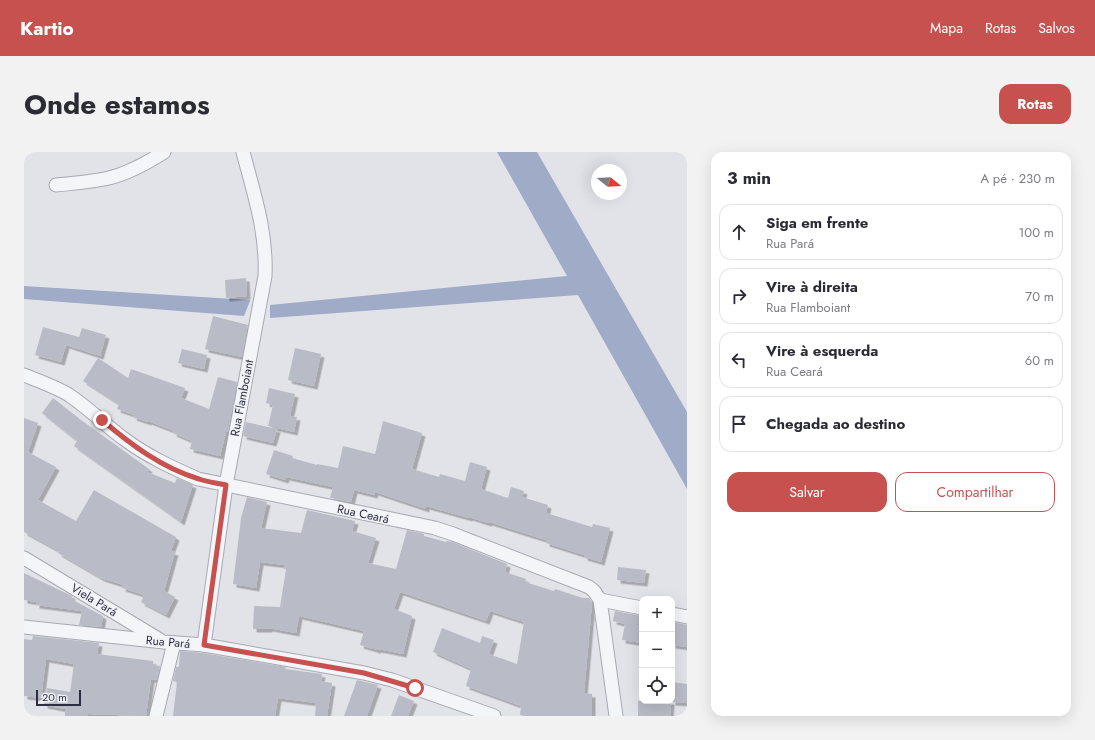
<!DOCTYPE html>
<html lang="pt">
<meta charset="utf-8">
<style>
body{margin:0;font-family:Jost,sans-serif;background:#f2f2f3;color:#2b2b33}
.controls{position:absolute;right:12px;bottom:12px;display:grid;overflow:hidden;border-radius:8px;box-shadow:0 4px 16px #0002}
.controls button{width:36px;height:36px;display:grid;place-items:center;padding:0;border:0;border-bottom:1px solid #e1e1e2;background:#fff;color:#2b2b33;font:20px sans-serif}
.compass{position:absolute;left:567px;top:12px;width:36px;height:36px;border-radius:50%;background:#fff;box-shadow:0 4px 16px #0002;rotate:108deg}
.scale{position:absolute;left:12px;bottom:10px;width:45px;box-sizing:border-box;padding-left:4px;border:2px solid #2b2f40;border-top:0;font-size:11px;line-height:14px;white-space:nowrap;color:#2b2f40;-webkit-text-stroke:3px #f1f2f7;paint-order:stroke}
.stop{position:absolute;width:12px;height:12px;margin:-9px;border:3px solid #c6514f;border-radius:50%;background:#fff}
.stop.end{background:#c6514f;border-color:#fff;box-shadow:0 1px 4px #0008}
.list{margin:0;padding:0;list-style:none}
h2{display:flex;justify-content:space-between;align-items:center;height:52px;margin:0;padding:0 16px;font-size:17px}
h2 small{font-size:13px;font-weight:400;color:#7c7c81}
.list li{display:grid;grid-template-columns:26px 1fr auto;gap:12px;align-items:center;box-sizing:border-box;height:56px;margin:0 8px 8px;padding:0 8px;border:1px solid #e1e1e2;border-radius:12px}
.list b{display:block;font-size:15px;white-space:nowrap}
.list p{margin:0;font-size:13px;white-space:nowrap;color:#7c7c81}
.list em{font-size:13px;font-style:normal;color:#7c7c81}
.actions{display:flex;gap:8px;padding:12px 16px}
.actions a{flex:1;padding:9px 0;border:1px solid #c6514f;border-radius:12px;text-align:center;font-size:14px;color:#c6514f}
.actions .main{background:#c6514f;color:#fff}
.icon{flex:none;width:22px;height:22px;fill:none;stroke:currentColor;stroke-width:2;stroke-linecap:round;stroke-linejoin:round}
.map{position:relative;flex:none;width:663px;height:564px;overflow:hidden;border-radius:12px}
header{display:flex;align-items:center;gap:24px;box-sizing:border-box;height:56px;padding:0 20px;background:#c6514f;color:#fff}
header strong{font-size:19px}
nav{display:flex;gap:22px;margin-inline-start:auto;font-size:14px}
.intro{display:flex;align-items:center;justify-content:space-between;box-sizing:border-box;height:96px;padding:0 24px}
h1{margin:0;font-size:28px}
.button{padding:10px 18px;border-radius:12px;background:#c6514f;color:#fff;font-size:14px;font-weight:700}
main{display:flex;gap:24px;padding:0 24px}
aside{flex:1;background:#fff;border-radius:12px;box-shadow:0 4px 16px #0002}
.map>svg:first-child{display:block}
</style>
<header>
<strong>Kartio</strong>
<nav><a>Mapa</a><a>Rotas</a><a>Salvos</a></nav>
</header>
<div class="intro"><h1>Onde estamos</h1><a class="button">Rotas</a></div>
<main>
<div class="map">
<svg width="663" height="564" viewBox="0 0 663 564">
<defs>
<filter id="shadow"><feDropShadow dx="3.5" dy="3.5" stdDeviation="0" flood-color="#0004"/></filter>
</defs>
<rect width="100%" height="100%" fill="#e2e3e9"/>
<!-- water -->
<g fill="#9fabc7">
<path d="M473,0H513L663,260V337L554,143L246,166V153L543,124Z"/>
<path d="M0,134L226,148V149L220,164L0,147Z"/>
</g>
<!-- building -->
<g fill="#b9bcc6" filter="url(#shadow)">
<path d="M222,126L223,144L202,146L201,128Z"/>
<path d="M189,164L224,173L218,205L181,197Z"/>
<path d="M19,175L55,185L58,176L82,183L76,204L42,193L37,210L11,203Z"/>
<path d="M271,196L297,202L290,234L264,228Z"/>
<path d="M158,197L183,203L180,217L154,211Z"/>
<path d="M74,206L104,226L107,217L161,236L157,246L185,257L194,225L213,230L204,280H202L196,304L166,297L168,289L149,281L150,279L124,269V270L109,265L110,263L93,257L95,252L59,229Z"/>
<path d="M245,236L271,242L266,264L273,265L270,280L244,274L249,253L242,251Z"/>
<path d="M29,246L57,268L125,317L123,320L151,331L153,326L169,333L157,370L50,294L53,289L18,261Z"/>
<path d="M0,266L14,271L4,300L32,315L14,348L52,369L70,338L152,385L147,399L151,400L140,439L151,445L142,463L117,450L120,443L98,436L99,433L77,426L34,401L35,399L0,380Z"/>
<path d="M359,269L398,281L388,317L415,325L416,322L441,329L446,310L463,315L457,337L484,346L487,335L500,339L498,345L524,353L522,361L568,375L569,372L586,376L577,410L560,405V403L522,391V388L465,370L464,371L445,365V366L402,354V357L351,340L350,343L330,338L327,350L306,346L309,335L262,325L261,328L242,322L250,298L269,304L268,306L293,313V312L314,316L319,294L351,302Z"/>
<path d="M222,270L253,277L249,291L219,284Z"/>
<path d="M223,345L243,350L237,376L277,381L283,358L331,369L328,379L352,386L344,411L372,417L383,378L400,382V384L422,390L423,389L428,390L483,412L481,420L502,427L501,430L530,439L531,437L559,446H565L568,451L560,541L568,542V564H502L496,563L497,554L442,534L447,517L409,500L418,476L456,491L458,484L470,488L465,502L493,512L500,470L466,459L462,469L376,440L370,457L388,464L379,502L354,497L353,498L336,493L340,479L275,464L272,481L245,476V477H229L230,454L256,455L262,417H260L261,413L236,410L232,436L209,432L217,366Z"/>
<path d="M594,415L622,418L620,431L593,428Z"/>
<path d="M0,421L48,444L47,447L79,464L77,475L55,473L58,459L12,453V450L0,448Z"/>
<path d="M591,459L618,464V491L598,488L601,472L589,469Z"/>
<path d="M648,470L663,473V495L648,493Z"/>
<path d="M9,484L75,491L73,502L129,509V513L136,514L133,528L127,527L122,564L64,562V564H41V557L20,553L23,536L46,540L50,512L22,507L17,546L0,544V487L8,488Z"/>
<path d="M156,499L179,501L262,515L261,517L298,522L297,529L308,531L303,564H291L292,551L254,546L251,564H149L153,530L149,529L152,515H155Z"/>
<path d="M333,528L354,533L343,564H320Z"/>
<path d="M648,530L663,532V551L648,550Z"/>
<path d="M375,543L390,549L384,564H367Z"/>
<path d="M614,549H647L646,564H614Z"/>
</g>
<g fill="none" stroke-linecap="round" stroke-linejoin="round">
<defs>
<g id="minor">
<path d="M32,33C50,31 68,30 85,26C105,21 123,11 140,0"/>
<path d="M0,223C15,229 32,235 45,243C66,257 83,275 103,289C125,305 149,316 174,327L411,376L429,382L565,435L570,439L576,448L592,564"/>
<path d="M0,406L136,488"/>
<path d="M576,448L618,456"/>
<path d="M648,462L663,465"/>
<path d="M0,475L140,490L180,493L340,521L368,528L470,564"/>
<path d="M180,493L202,333L241,124C243,80 230,42 219,0"/>
<path d="M132,564L150,491"/>
</g>
</defs>
<!-- minor casing -->
<use href="#minor" stroke="#a7a9b3" stroke-width="15"/>
<!-- minor -->
<use href="#minor" stroke="#f4f5f8" stroke-width="13"/>
</g>
<g fill="none" stroke-linecap="round" stroke-linejoin="round">
<!-- route -->
<path stroke="#c6514f" stroke-width="5" d="M78,268C106,292 138,316 175,327C183,330 193,331 202,333L180,493L340,521L391,536"/>
</g>
<g text-anchor="middle" stroke-width="3" stroke-linejoin="round" paint-order="stroke">
<!-- street labels -->
<g font-size="12" fill="#2b2f40" stroke="#f1f2f7">
<text transform="translate(218 246) rotate(-79)" y="4">Rua Flamboiant</text>
<text transform="translate(339 362) rotate(12)" y="4">Rua Ceará</text>
<text transform="translate(70 448) rotate(31)" y="4">Viela Pará</text>
<text transform="translate(144 490) rotate(5)" y="4">Rua Pará</text>
</g>
</g>
</svg>
<div class="controls">
<button>+</button>
<button>−</button>
<button><svg class="icon" aria-label="locate" viewBox="0 0 24 24"><circle cx="12" cy="12" r="6"/><path d="M12 2v4M12 18v4M2 12h4M18 12h4"/></svg></button>
</div>
<svg class="compass" viewBox="-18 -18 36 36"><path d="M0-13l5 13h-10z" fill="#e53935"/><path d="M0 13l5-13h-10z" fill="#7c7c81"/></svg>
<div class="scale">20 m</div>
<div class="stop" style="left:391px;top:536px"></div>
<div class="stop end" style="left:78px;top:268px"></div>
</div>
<aside>
<h2>3 min<small>A pé · 230 m</small></h2>
<ul class="list">
<li><svg class="icon" aria-label="ahead" viewBox="0 0 24 24"><path d="M12 20V5M6 11l6-6 6 6"/></svg><div><b>Siga em frente</b><p>Rua Pará</p></div><em>100 m</em></li>
<li><svg class="icon" aria-label="right" viewBox="0 0 24 24"><path d="M7 20v-9h11M14 6l5 5-5 5"/></svg><div><b>Vire à direita</b><p>Rua Flamboiant</p></div><em>70 m</em></li>
<li><svg class="icon" aria-label="left" viewBox="0 0 24 24"><path d="M17 20v-9H6M10 6l-5 5 5 5"/></svg><div><b>Vire à esquerda</b><p>Rua Ceará</p></div><em>60 m</em></li>
<li><svg class="icon" aria-label="arrive" viewBox="0 0 24 24"><path d="M6 21V4h12l-3 4 3 4H6"/></svg><div><b>Chegada ao destino</b></div></li>
</ul>
<div class="actions"><a class="main">Salvar</a><a>Compartilhar</a></div>
</aside>
</main>
